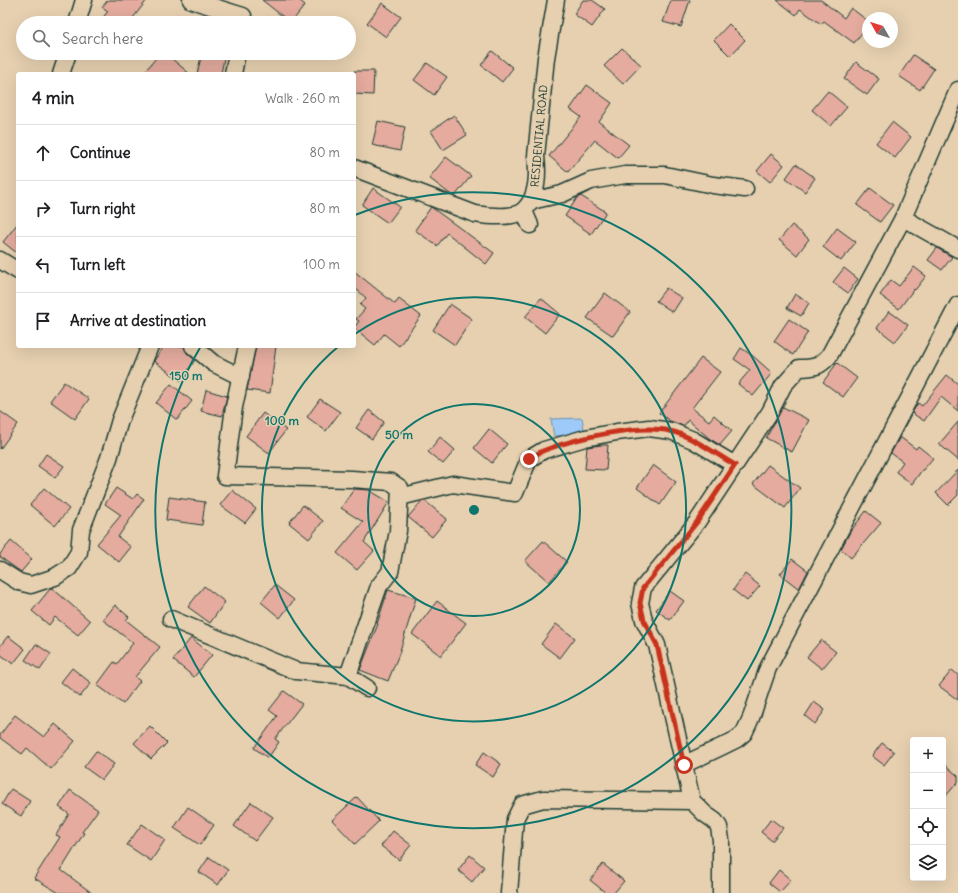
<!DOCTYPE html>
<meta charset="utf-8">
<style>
body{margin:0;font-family:Delius,sans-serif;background:#f6f6f6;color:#202124}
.controls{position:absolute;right:12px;bottom:12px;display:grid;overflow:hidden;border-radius:4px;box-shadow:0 4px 16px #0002}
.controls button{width:36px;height:36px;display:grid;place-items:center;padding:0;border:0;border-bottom:1px solid #e0e0e0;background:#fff;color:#202124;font:20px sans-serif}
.compass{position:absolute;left:862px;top:12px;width:36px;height:36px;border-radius:50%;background:#fff;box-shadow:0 4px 16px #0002;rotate:309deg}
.stop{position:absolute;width:12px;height:12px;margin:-9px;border:3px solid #c8321e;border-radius:50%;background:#fff}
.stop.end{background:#c8321e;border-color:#fff;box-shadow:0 1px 4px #0008}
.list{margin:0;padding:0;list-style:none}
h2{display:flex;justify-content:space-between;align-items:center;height:52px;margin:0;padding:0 16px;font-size:17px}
h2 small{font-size:13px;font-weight:400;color:#757577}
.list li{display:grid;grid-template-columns:26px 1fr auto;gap:12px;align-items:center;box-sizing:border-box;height:56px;padding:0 16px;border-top:1px solid #e0e0e0}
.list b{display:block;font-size:15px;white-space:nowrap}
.list em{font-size:13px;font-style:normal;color:#757577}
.icon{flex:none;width:22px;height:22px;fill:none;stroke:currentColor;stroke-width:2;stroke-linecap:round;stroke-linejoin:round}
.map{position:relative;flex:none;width:958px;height:893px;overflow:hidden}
.search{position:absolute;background:#fff;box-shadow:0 4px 16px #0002;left:16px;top:16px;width:340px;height:44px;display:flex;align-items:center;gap:10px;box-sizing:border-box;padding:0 14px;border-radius:22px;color:#757577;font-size:15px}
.panel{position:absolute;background:#fff;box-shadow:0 4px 16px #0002;left:16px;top:72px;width:340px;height:276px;border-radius:4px}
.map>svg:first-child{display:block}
</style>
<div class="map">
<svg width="958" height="893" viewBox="0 0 958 893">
<rect width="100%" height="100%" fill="#e6d0b0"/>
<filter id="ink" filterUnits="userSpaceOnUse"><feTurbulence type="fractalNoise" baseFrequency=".025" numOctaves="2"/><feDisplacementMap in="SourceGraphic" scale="8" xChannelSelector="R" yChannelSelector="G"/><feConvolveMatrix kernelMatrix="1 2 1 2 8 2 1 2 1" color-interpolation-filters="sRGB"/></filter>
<g filter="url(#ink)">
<!-- water -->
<path fill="#9dcaf8" stroke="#6b92aa" d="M582,418L585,435L554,436L551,419Z"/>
<!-- building -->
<g fill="#e4ab9e" stroke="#1f3d34">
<path d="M108,0H147L129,23H99L108,11L102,7Z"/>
<path d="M262,0H299L305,5L291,23Z"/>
<path d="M583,0H592L605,9L592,27L574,14Z"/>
<path d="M671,0H690L681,27L663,22Z"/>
<path d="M777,0H821L844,18L851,8L868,21V25L854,43L824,21L821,24L800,9L796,15Z"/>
<path d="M382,3L401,17L386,37L367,23Z"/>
<path d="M729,24L745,40L730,56L714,40Z"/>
<path d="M622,48L641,65L623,84L604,66Z"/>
<path d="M492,51L513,68L502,82L481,65Z"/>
<path d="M160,53H165L190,74H143Z"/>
<path d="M202,53H225L221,74H197Z"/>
<path d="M913,55L934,69L920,90L899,76Z"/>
<path d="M856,62L879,79L867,95L844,79Z"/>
<path d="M427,63L447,77L434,95L414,80Z"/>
<path d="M354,71H374L373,95L354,94Z"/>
<path d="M587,85L612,103L599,122L629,145L618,158L595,140L568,172L549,156L581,117L570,109Z"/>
<path d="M828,91L847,107L831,126L812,110Z"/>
<path d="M454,115L467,135L443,150L431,131Z"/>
<path d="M378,121L405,127L400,151L372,145Z"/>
<path d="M892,122L911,137L895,158L876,143Z"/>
<path d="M771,154L784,165L770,182L757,171Z"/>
<path d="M446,157L471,176L455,196L450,194L429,178Z"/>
<path d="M796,164L815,178L805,192L786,178Z"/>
<path d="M373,188L400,207L388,223L362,205Z"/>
<path d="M870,188L893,205L880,222L857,205Z"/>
<path d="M581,196L606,212L591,234L565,216L577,198Z"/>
<path d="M431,207L494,253L486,264L447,233L437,246L415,230Z"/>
<path d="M18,223V254L3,242Z"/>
<path d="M792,225L809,239L797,255L779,240Z"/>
<path d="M837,228L856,242L841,261L823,247Z"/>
<path d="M937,248L952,257L942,270L928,260Z"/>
<path d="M914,267L926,276L915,290L914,289L899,309L880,295L891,280L899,286Z"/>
<path d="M844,268L858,279L848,293L833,282Z"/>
<path d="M354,271L395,304L399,299L421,316L399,346L384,334L375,345L354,328L359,321L356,319L365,309L360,305L366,298L354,287Z"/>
<path d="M666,288L682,298L673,312L656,301Z"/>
<path d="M605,293L630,312L613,336L587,318Z"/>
<path d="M795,294L809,303L801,316L787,308Z"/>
<path d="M541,298L560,314L545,333L525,317Z"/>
<path d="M450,304L472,319L455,345L433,330Z"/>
<path d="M889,311L908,325L895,342L877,328Z"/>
<path d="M789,319L808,332L793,355L774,341Z"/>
<path d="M164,346H184L187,353L195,360L181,381L154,361Z"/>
<path d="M256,346H276L270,393L247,390Z"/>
<path d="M741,348L753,356L772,373L753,396L738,384L750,370L734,359Z"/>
<path d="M701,358L720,372L692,408L709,421L714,415L732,431L720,445L710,439L688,420L684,426L670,421L659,413Z"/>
<path d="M837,363L857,378L843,397L823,382Z"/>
<path d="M947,375L958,384V411L941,397L924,421L912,413L918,403L922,406Z"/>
<path d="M64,382L89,399L75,419L50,401Z"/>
<path d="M171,384L192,401L177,420L156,403Z"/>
<path d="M206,390L227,396L222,416L201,411Z"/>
<path d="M320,399L340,412L326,431L307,417Z"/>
<path d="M783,407L809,420L792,452L766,438Z"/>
<path d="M369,410L384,422L372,439L356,428Z"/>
<path d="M0,411L18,424L0,449Z"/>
<path d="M263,413L286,430L269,453L246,436Z"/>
<path d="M958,422V460L939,444Z"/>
<path d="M489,429L507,444L492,463L474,448Z"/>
<path d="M440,437L455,450L443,464L428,452Z"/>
<path d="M900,437L916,449L918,446L933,458L923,470H922L912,484L896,472L903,462L891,453Z"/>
<path d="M601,445H608L606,470L585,469L587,447Z"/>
<path d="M46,454L64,466L55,478L38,466Z"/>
<path d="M653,465L676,482L660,505L637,488Z"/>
<path d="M768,465L800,488L785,508L753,484Z"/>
<path d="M958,470V495L948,505L936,493Z"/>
<path d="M44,488L69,509L55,526L30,505Z"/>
<path d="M116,488L133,499L137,494L144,499L118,537L131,547L119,562L97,544L121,515L105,504Z"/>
<path d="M354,489L369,490L389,502L364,542L374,551L357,570L337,553L363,522L341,508Z"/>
<path d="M232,490L256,509L245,523L220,505Z"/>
<path d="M169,497L205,502L202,525L166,520Z"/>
<path d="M425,501L447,519L432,537L408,517L421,502Z"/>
<path d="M303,505L323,521L309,539L289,523Z"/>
<path d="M866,511L881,523L851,558L841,549L850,532Z"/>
<path d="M11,541L32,559L21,572L0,557V554Z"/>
<path d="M543,541L567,562L549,582L525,561Z"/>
<path d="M792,559L808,571L799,589L780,574Z"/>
<path d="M745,574L760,586L747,601L733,590Z"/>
<path d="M275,585L294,600L280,618L261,602Z"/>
<path d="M204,586L225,602L210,623L188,607Z"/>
<path d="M52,588L90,621L78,635L55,617L49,625L32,611L50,589Z"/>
<path d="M388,590L416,598L399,654L388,681L360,670L378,624H377Z"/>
<path d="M670,591L684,601L670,620L656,610Z"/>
<path d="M437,601L466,623L441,656L412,634Z"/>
<path d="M115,605L129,617L126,620L160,647L135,677L140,681L123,704L97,685L114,662L117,664L133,643L103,620Z"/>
<path d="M556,624L575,638L560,658L541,644Z"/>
<path d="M8,636L25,649L13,664L0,654V646Z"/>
<path d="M191,638L212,655L194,677L173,660Z"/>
<path d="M821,640L836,652L822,669L807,657Z"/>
<path d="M36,644L51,654L40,670L25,660Z"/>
<path d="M72,668L91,683L80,697L61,682Z"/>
<path d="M952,670L958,675V700L939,686Z"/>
<path d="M284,691L302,704L275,739L279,742L268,758L254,748L277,716L269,710Z"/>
<path d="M814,702L825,710L815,724L805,716Z"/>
<path d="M15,715L44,737L55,724L75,741L51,769L27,748L22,754L0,738V735Z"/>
<path d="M150,726L167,743L151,759L134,743Z"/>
<path d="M882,743L894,752L884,765L872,756Z"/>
<path d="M96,751L114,764L102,780L84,767Z"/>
<path d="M484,752L501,764L493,777L475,765Z"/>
<path d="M943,763L958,776V782L943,799Z"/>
<path d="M11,789L30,801L21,816L2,804Z"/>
<path d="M70,790L98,810L82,832L84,833L61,870L92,893H59L34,878L60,837L56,835L69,814L59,807Z"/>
<path d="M357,797L379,821L355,844L332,820Z"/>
<path d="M251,802L273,817L255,841L234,826Z"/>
<path d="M188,807L214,825L200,845L174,828Z"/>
<path d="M771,819L783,828L772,841L761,832Z"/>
<path d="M142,824L165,840L151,861L127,845Z"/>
<path d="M393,831L411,845L399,860L381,846Z"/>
<path d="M470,855L484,867L472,882L458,870Z"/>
<path d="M209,857L228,870L218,885L199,872Z"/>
<path d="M603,864L624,881L614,893H606L590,880Z"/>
<path d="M779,870L791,880L780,892L769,883Z"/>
</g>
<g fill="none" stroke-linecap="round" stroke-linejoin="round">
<defs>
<g id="street">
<path d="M191,0L243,16L241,23"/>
<path d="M77,23L84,0"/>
<path d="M61,74L68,53"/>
<path d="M233,74L237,53"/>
<path d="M354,168L475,214C488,216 514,219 524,210C538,197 538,173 536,156L546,58L556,0"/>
<path d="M531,201L562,194L591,181L625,175H665L713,185L745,189"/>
<path d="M524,211L530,225"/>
<path d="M903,218L958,249"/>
<path d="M0,260L18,271"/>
<path d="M193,346L213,363L241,377"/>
<path d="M400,497L453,484L515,493L529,459L544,450L585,438L617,432L649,428L671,431L693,440L735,465"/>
<path d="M0,570L19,582L31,585L55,577L69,568L79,552L81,530L109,458L120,420L150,346"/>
<path d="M171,619L296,671L348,676L379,586L390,572L398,531L400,488L391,482L352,479L225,476L234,407L247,346"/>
<path d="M348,676L367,688"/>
<path d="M683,765L723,746L737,739L744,733L751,718L768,668L958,305"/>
<path d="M509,893L515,819L522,805L543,799L692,801"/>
<path d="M721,893V840L719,827L715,821L705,814L692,801L657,645L644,620L640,603L643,588L697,522L770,412L783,386L799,368C814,368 819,367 829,356L903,218L958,90"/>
</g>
</defs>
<!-- street casing -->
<use href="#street" stroke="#1f3d34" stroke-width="19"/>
<!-- street -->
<use href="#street" stroke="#e6d0b0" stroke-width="16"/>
</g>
</g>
<g fill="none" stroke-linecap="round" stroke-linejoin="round" filter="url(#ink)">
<!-- route -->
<path stroke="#c8321e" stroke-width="5" d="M529,459C534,456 539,452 545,450C576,438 638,424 670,431C692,436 716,454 735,465L697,522L643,588L640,603L644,620L657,645L684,765"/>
</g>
<!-- distance rings -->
<g fill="none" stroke="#0f766e" stroke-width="2">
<circle cx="474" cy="510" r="106"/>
<path d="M355 334A212 212 0 1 1 339 346"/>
<path d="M355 215A318 318 0 1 1 201 346"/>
</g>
<g text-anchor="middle" stroke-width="3" stroke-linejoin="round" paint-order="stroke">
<!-- street labels -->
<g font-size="11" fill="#1f3d34" stroke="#e6d0b0">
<text transform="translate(539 136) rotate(-85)" y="4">RESIDENTIAL ROAD</text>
</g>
</g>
<circle cx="474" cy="510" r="6" fill="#0f766e" stroke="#e6d0b0" stroke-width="2"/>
<g font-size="12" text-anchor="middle" font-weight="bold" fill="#0f766e" stroke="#e6d0b0" stroke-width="3" stroke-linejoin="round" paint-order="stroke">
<text x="186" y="380">150 m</text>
<text x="282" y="425">100 m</text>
<text x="399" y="439">50 m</text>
</g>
</svg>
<div class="controls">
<button>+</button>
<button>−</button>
<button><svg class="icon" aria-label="locate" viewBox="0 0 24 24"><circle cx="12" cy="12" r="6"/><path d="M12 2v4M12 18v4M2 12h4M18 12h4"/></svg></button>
<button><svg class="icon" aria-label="layers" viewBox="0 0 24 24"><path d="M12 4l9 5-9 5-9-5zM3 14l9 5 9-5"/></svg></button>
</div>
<svg class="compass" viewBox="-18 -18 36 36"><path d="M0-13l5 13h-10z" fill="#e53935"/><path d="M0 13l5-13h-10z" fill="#757577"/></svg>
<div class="stop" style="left:684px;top:765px"></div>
<div class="stop end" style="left:529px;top:459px"></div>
<div class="search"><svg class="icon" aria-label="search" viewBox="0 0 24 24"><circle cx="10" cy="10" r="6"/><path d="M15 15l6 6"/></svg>Search here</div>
<section class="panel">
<h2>4 min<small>Walk · 260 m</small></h2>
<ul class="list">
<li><svg class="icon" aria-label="ahead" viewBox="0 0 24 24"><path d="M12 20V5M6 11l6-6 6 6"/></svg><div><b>Continue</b></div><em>80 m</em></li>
<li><svg class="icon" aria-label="right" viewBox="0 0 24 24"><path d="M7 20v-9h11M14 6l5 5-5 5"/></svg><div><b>Turn right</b></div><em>80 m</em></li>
<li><svg class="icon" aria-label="left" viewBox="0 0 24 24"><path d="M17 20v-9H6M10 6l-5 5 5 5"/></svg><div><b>Turn left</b></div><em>100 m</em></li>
<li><svg class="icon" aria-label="arrive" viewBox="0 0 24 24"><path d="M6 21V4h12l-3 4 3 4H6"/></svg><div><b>Arrive at destination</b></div></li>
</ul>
</section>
</div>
